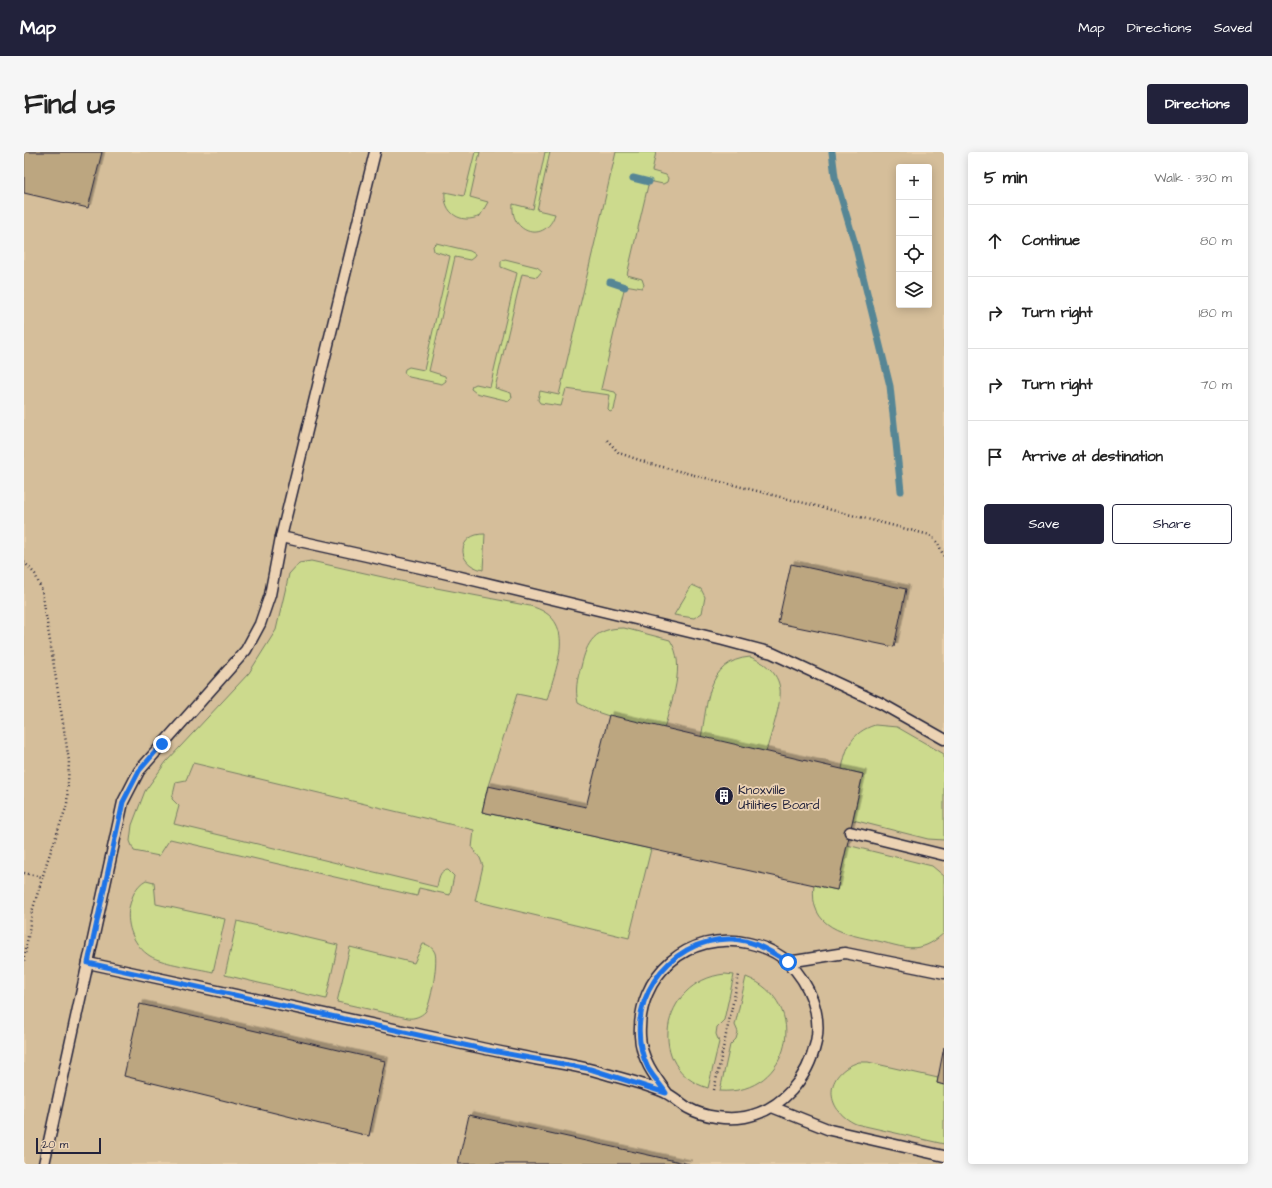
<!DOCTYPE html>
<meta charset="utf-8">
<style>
body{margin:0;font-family:"Architects Daughter",sans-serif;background:#f6f6f6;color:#222}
.controls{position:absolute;right:12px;top:12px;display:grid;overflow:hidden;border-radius:4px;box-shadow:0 2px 10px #0003}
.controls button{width:36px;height:36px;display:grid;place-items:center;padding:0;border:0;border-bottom:1px solid #e0e0e0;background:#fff;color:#222;font:20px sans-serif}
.scale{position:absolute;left:12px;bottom:10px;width:65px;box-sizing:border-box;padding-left:4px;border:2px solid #22223b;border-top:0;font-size:11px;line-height:14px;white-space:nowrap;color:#22223b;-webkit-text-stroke:3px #ecd3b4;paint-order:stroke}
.stop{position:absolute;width:12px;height:12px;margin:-9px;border:3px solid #1a73e8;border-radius:50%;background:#fff}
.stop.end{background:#1a73e8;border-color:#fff;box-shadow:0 1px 4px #0008}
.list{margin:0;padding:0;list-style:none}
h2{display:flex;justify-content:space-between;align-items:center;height:52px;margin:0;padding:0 16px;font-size:17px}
h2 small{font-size:13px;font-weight:400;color:#767676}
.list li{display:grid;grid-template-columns:26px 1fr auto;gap:12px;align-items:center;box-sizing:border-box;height:72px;padding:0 16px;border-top:1px solid #e0e0e0}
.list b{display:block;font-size:15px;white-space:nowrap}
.list em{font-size:13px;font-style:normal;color:#767676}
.actions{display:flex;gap:8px;padding:12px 16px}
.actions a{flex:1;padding:9px 0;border:1px solid #22223b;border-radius:4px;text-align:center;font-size:14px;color:#22223b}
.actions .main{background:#22223b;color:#fff}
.icon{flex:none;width:22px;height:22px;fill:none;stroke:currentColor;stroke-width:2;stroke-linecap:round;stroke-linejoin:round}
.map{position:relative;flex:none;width:920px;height:1012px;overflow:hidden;border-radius:4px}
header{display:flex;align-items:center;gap:24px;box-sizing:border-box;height:56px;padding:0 20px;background:#22223b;color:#fff}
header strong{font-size:19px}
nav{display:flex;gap:22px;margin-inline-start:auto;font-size:14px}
.intro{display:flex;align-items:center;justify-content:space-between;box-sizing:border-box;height:96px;padding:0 24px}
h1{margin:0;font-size:28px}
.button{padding:10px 18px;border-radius:4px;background:#22223b;color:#fff;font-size:14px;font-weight:700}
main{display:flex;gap:24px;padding:0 24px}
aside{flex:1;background:#fff;border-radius:4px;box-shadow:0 2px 10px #0003}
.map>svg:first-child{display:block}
</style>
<header>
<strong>Map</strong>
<nav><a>Map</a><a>Directions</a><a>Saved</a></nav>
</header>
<div class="intro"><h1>Find us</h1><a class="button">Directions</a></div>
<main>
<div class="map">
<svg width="920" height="1012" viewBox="0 0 920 1012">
<defs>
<filter id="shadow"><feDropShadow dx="3.5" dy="-3.5" stdDeviation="0" flood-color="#0004"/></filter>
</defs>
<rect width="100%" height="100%" fill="#e5cca8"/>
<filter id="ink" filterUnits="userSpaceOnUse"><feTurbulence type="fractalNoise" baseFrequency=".025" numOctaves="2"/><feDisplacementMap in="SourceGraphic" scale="8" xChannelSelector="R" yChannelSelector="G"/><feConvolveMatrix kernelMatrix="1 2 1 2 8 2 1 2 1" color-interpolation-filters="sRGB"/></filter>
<g filter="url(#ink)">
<!-- built -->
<path fill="#d5be9a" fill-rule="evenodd" d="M0,0H920V1012H0ZM875,15H905V153H875Z"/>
<!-- green -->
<g fill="#ccda8d" stroke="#777e64">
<path d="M451,0H456L446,45L464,50L456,64C437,73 419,61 421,40L440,44Z"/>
<path d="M521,0H526L513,58L531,62C522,92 486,82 489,52L509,57Z"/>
<path d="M592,0H632L628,19L642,23L644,26L643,30L639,32L625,29L603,123L618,127L620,133L618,136L601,133L577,237L591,240L593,243L590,258L586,260L584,258L586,243L542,237L537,254L516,251L514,248L516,239L535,243Z"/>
<path d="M412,91L446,99L451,102L450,105L446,108L431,105L405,219L421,224L422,229L418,232L385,225L380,221L381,217L385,215L400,218L426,104L410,99L409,94Z"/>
<path d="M481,107L513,115L518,119L513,125L498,122L471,236L487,241L488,246L485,249L452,241L447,237L448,234L452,232L466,235L493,121L477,115V109Z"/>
<path d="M461,382L459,418C430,412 434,381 461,382Z"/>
<path d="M287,409L381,430L506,454C555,467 532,514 523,548L493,542L464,634L458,660L627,697L605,786L451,749L459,714L456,706L448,696L450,678L169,611L162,628L152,630L148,647L155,654L150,672L413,735C415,727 415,718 424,718L430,724L426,743L395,736L393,744L146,687L135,704L110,699L106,689L108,673L121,639L142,610L225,521L252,478L265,422L275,411Z"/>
<path d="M668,433L677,437L681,445L678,461L670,466L650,463Z"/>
<path d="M600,476L646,488C663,514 647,549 640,577C612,570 579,566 554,551C551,538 553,527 557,515C563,489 571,476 600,476Z"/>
<path d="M726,505C740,510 754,520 756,537C758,550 746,585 742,600L677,586C684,551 682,509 726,505Z"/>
<path d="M851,573L873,575L920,602V688L904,687L829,668L839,622L818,617C822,595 828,580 851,573Z"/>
<path d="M823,693L908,714L920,724V781C913,787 906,793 896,795C883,798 868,792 854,789C822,782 784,777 790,733L813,738Z"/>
<path d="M122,728L130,730L132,752L201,767L189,820C173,816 139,812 126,804C110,794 102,774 105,756C108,745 111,734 122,728Z"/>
<path d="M213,769L314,793L302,847L201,823Z"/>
<path d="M399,792C404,792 409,796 411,801C414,810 407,853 401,860C397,864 390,867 384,866L313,850L326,795L390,811Z"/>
<path d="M701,822L710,823L700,868L693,875L692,882L695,890L684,936C622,918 635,829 701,822Z"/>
<path d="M722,825C788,850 767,944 696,939L706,893L712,887L714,880L711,873Z"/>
<path d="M835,910H844L914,926L913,931L920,933V992L832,972C799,957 800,921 835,910Z"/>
</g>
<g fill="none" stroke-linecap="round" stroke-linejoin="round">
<!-- stream -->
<g stroke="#568695" stroke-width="7">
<path d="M808,0L811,25L831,92L866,234L877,339"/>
<path d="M609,26L625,30"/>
<path d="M586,130L601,135"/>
</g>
</g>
<!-- building -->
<g fill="#bca680" stroke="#22223b" filter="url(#shadow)">
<path d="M0,0H78L64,56L0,41Z"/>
<path d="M767,412L882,437L870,495L754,471Z"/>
<path d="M585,563L839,622L813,738L458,660L464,634L562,655Z"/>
<path d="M116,852L361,909L345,984L100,924Z"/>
<path d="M920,895V933L913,931Z"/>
<path d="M445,963L665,1012H434Z"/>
</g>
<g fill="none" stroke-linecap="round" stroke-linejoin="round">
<defs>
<g id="lane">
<path d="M257,385L420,421L699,488L748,501L858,552L920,587"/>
<path d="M826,680L920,703"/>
<path d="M764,810L821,801L920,821"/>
<path d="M64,811C183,837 302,863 421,888C451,895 481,901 511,907C534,911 557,914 579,921C599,927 621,932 640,940C649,944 656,951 664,956C680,965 703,968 721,965C758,958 784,926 792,890C798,862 785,831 765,811C754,801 739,794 724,791C664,778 613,823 616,884C617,906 630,924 643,941"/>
<path d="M748,955L806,978L920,1004"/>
<path d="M20,1012L99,650L115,619L222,498L236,472L246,443L257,385L351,0"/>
</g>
</defs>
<!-- lane casing -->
<use href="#lane" stroke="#22223b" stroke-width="13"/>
<!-- path -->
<g stroke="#22223b" stroke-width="2.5" stroke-dasharray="1 3" stroke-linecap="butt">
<path d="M583,288L595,301L627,312L906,383L914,391L920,405"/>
<path d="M0,410L11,422L18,439L45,609L43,653L23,710L8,760L0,809"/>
<path d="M0,721L18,725"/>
<path d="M690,938L715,823"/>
</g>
<!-- lane -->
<use href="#lane" stroke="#ecd3b4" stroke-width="10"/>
</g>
</g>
<g fill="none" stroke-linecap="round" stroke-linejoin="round" filter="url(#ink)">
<!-- route -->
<path stroke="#1a73e8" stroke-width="5" d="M138,592L115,619L99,650L64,811L463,898L566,917L642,941C637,933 629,925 624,916C595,857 642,785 708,787C729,788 746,799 764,810"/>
</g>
<!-- icons -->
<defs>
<symbol id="building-disc" viewBox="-11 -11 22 22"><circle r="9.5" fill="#22223b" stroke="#ecd3b4"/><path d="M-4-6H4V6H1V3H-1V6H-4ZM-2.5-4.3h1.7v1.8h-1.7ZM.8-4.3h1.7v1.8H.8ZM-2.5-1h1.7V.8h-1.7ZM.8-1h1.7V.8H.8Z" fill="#fff"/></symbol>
</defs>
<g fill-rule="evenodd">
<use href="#building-disc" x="689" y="633" width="22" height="22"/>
</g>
<g text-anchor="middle" stroke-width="3.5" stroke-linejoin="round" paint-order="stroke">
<!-- poi labels -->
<g font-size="13" fill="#22223b" stroke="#ecd3b4" text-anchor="start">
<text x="714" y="642">Knoxville<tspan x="714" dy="15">Utilities Board</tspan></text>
</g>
</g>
</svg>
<div class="controls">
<button>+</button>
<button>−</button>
<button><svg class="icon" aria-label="locate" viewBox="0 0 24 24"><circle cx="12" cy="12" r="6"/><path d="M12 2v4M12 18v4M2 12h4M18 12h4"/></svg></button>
<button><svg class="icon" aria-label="layers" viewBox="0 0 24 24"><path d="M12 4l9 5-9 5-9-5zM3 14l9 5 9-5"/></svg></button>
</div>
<div class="scale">20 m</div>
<div class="stop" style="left:764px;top:810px"></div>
<div class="stop end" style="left:138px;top:592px"></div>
</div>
<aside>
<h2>5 min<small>Walk · 330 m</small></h2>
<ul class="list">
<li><svg class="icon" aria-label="ahead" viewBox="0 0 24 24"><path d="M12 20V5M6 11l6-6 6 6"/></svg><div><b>Continue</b></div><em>80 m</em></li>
<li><svg class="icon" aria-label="right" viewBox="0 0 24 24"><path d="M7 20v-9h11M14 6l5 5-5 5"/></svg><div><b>Turn right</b></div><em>180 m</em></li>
<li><svg class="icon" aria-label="right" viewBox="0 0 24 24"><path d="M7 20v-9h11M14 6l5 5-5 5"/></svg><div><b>Turn right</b></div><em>70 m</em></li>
<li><svg class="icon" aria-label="arrive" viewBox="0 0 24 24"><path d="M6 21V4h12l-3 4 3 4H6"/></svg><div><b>Arrive at destination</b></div></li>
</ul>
<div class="actions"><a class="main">Save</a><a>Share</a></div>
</aside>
</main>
